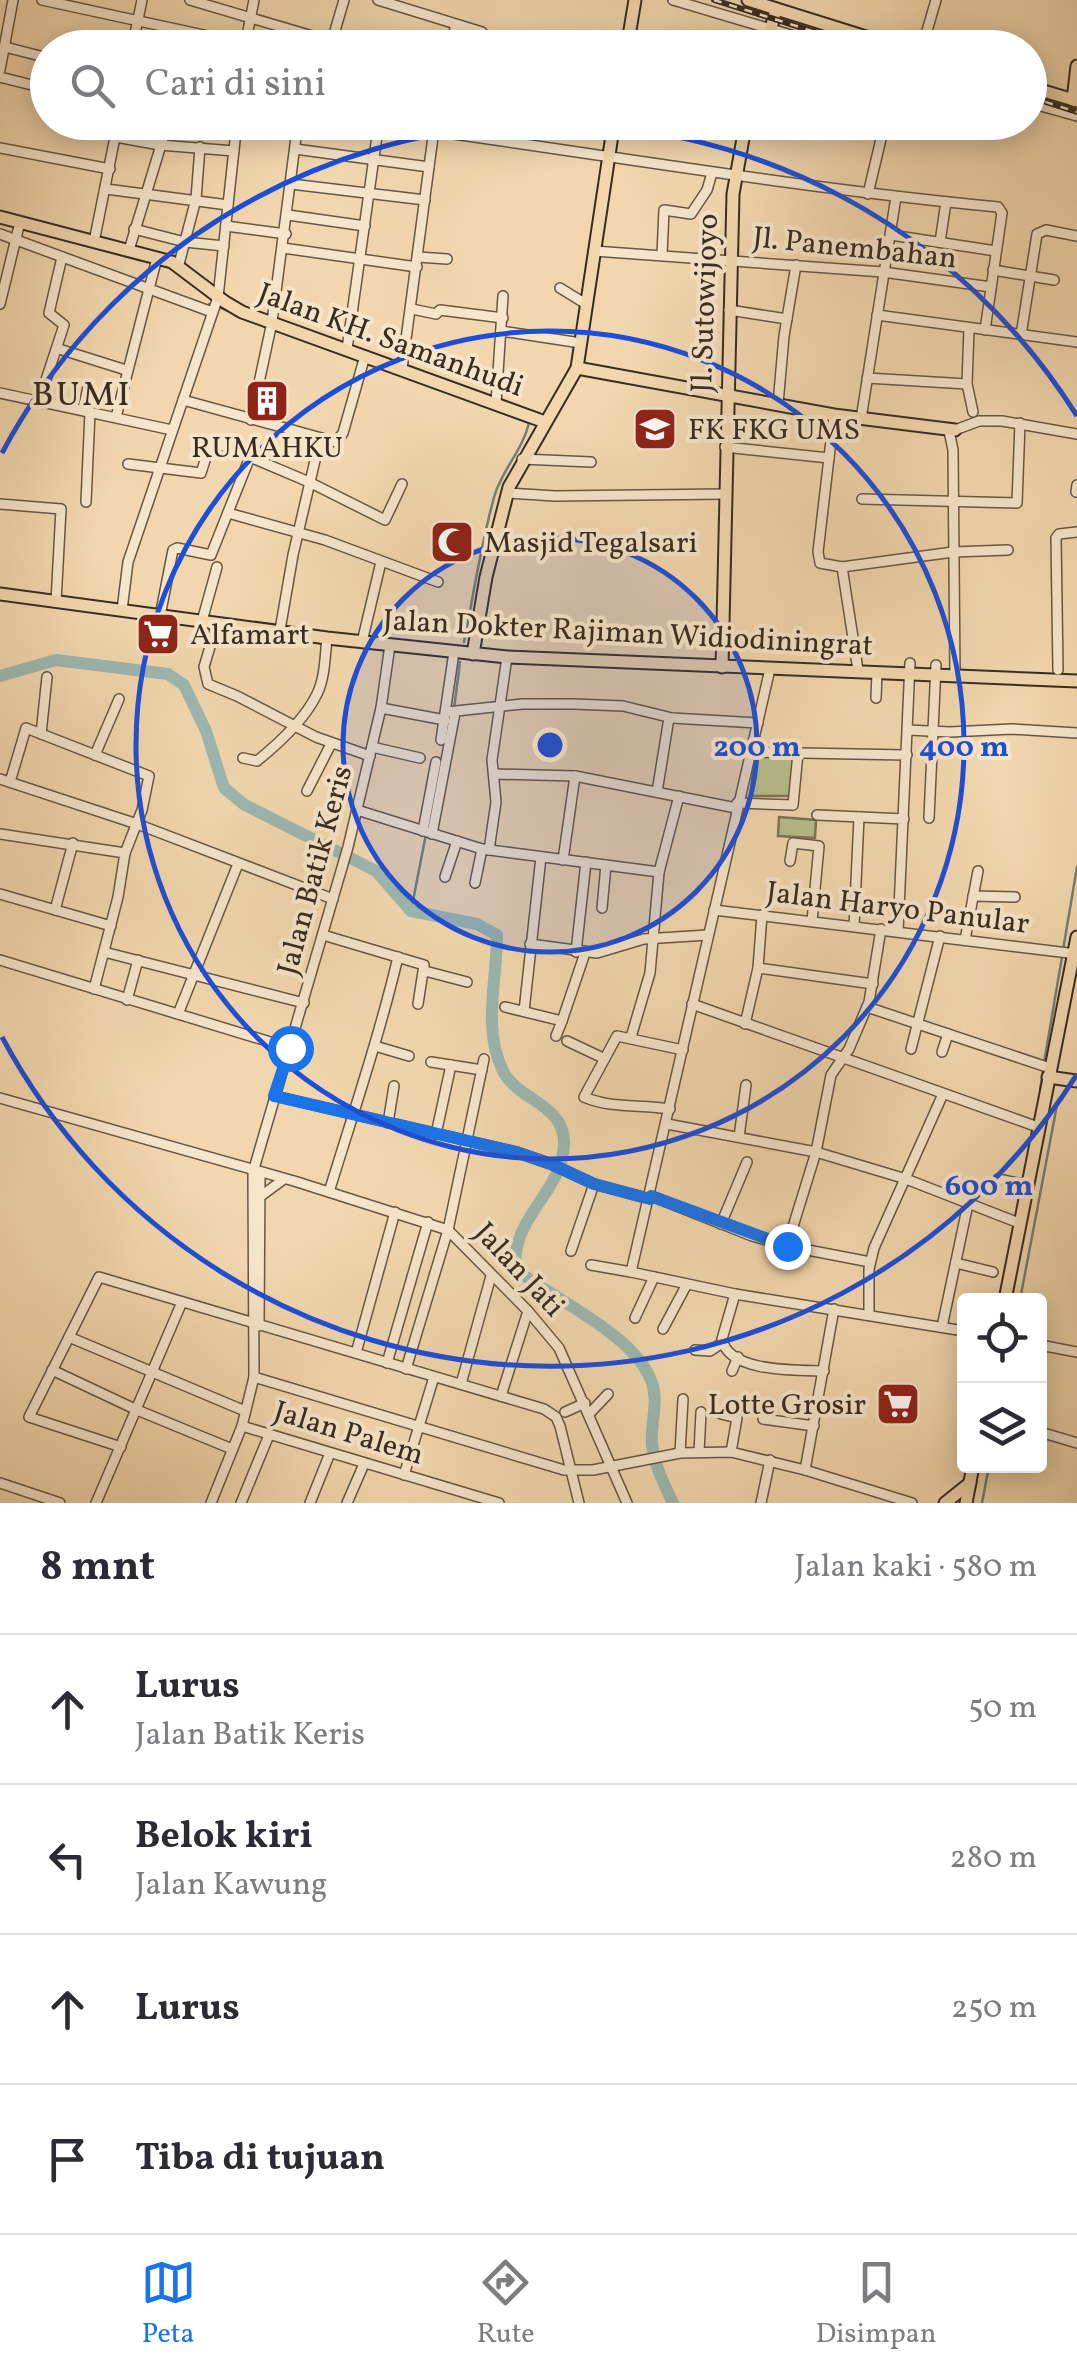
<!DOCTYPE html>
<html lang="id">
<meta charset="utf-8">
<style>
body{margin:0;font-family:Vollkorn,serif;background:#f7f7f7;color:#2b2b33}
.controls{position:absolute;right:30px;bottom:30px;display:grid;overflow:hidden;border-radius:10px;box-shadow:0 5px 25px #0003}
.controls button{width:90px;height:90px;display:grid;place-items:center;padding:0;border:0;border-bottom:2px solid #e1e1e2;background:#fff;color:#2b2b33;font:50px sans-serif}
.stop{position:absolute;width:30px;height:30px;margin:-22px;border:8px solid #1a73e8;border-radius:50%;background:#fff}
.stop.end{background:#1a73e8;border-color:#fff;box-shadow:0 2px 10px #0008}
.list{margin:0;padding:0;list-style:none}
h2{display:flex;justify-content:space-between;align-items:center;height:130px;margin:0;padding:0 40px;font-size:42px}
h2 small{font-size:32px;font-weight:400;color:#7c7c81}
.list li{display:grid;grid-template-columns:65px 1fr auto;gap:30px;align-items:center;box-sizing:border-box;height:150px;padding:0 40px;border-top:2px solid #e1e1e2}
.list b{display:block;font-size:38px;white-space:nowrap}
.list p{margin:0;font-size:32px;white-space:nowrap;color:#7c7c81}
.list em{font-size:32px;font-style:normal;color:#7c7c81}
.icon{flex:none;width:55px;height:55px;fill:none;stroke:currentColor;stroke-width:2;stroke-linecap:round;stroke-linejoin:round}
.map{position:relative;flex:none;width:1077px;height:1503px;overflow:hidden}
.search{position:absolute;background:#fff;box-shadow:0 5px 25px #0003;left:30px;right:30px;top:30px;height:110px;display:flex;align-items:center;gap:25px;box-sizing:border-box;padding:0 35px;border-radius:55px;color:#7c7c81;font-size:38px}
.sheet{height:730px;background:#fff}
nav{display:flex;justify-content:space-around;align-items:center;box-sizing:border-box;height:140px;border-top:2px solid #e1e1e2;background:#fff;font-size:28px;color:#7c7c81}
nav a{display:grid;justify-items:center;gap:5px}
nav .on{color:#1a73e8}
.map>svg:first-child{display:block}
</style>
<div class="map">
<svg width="1077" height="1503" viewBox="0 0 1077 1503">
<rect width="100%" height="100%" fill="#f2d7ae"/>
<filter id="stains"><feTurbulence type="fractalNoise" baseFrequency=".002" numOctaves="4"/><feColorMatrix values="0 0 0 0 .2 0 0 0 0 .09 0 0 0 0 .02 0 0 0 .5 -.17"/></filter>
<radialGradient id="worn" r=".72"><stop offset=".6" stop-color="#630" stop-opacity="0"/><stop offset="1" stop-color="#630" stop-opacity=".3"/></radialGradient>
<!-- green -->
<g fill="#b8bf8c" stroke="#787656" stroke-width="2.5">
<path d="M754,755L793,756L792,796H751Z"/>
<path d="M779,817L816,820L815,838L778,836Z"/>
</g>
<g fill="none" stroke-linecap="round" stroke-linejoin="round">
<!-- stream -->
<g stroke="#748077" stroke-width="2.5">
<path d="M43,234L143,261"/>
<path d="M209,304L232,312"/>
<path d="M427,385L529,423C523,449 503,469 495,494C481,542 474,593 464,642"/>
<path d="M454,709L460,662"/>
<path d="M429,822L436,790"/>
<path d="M411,911L426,834"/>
<path d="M1063,950L1077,867"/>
<path d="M1044,1063L1062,957"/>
<path d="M1040,1090L1043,1071"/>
<path d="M1020,1300L1057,1105"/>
<path d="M982,1503L989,1466"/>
</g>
<!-- river -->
<path stroke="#9cb8b1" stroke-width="12" d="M0,676L56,660L168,674L184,685L206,731L224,788L245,805L376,871L411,911L477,924L497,935C497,981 482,1028 503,1071C518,1101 566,1104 564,1145C562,1193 509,1219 516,1270C555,1300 636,1335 652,1383C659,1403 650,1424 652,1445C655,1466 664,1484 673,1503"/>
<defs>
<g id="minor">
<path d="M42,0L245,44"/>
<path d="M190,0L353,48"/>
<path d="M378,0L482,32"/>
<path d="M673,0L835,48"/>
<path d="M332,41L344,0"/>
<path d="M245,46L254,0"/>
<path d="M5,47L48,58"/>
<path d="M132,48L142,0"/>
<path d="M450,48L456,25"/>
<path d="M922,48L936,0"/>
<path d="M0,70L13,0"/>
<path d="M0,77L48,89"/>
<path d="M1030,103L1077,116"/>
<path d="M367,122C578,150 786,187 998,207L1002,213L985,330"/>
<path d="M116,137L160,145L234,151"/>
<path d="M0,148L110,169"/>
<path d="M295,149L429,167"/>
<path d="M291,184L425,200"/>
<path d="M106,189L228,205"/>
<path d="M868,194L885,122"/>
<path d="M288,215L365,226"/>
<path d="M226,226L286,234"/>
<path d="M134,229L185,242L224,246"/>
<path d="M0,234L212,312"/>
<path d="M891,235L996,251"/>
<path d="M94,242L118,122"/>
<path d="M940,242L946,202"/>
<path d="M283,248L417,267"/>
<path d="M129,250L168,122"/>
<path d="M594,251L883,272L991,287"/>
<path d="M662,255L664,210L691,214L707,190L712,173"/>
<path d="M418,257L447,259"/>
<path d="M179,264L196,199L200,147"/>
<path d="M993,270L1054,280"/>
<path d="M560,288L586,304"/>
<path d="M0,304L20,222"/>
<path d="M412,309L436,314L440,310L503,318"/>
<path d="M729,310L787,319"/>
<path d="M877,315L1077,342"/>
<path d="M969,329L967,384L973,412"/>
<path d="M501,331L581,343"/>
<path d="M1021,335L1037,234L1046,230L1077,236"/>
<path d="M59,349L126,370"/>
<path d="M347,349L379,122"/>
<path d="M402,369L435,122"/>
<path d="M867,378L967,384"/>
<path d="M0,393L172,430"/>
<path d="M183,400L336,442L343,433L365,356"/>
<path d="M39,401L64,325L49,313L62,257"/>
<path d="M496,403L503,296"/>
<path d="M778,404L784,336L796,265"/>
<path d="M83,410L88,387"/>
<path d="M834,415L818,552L820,563L842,567L953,552L1008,550"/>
<path d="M116,417L157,258"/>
<path d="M861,419L896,197"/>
<path d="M251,420L272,322L298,122"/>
<path d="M955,430L979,421H1002L1077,434"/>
<path d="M949,431L953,450L955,675"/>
<path d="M725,447L829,458"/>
<path d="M522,459L591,462"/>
<path d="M128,464L201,473L210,445L217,443L309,482L385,520L402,484"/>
<path d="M1076,492L1077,485"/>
<path d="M507,493L555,496L725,494"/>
<path d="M862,499L1017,503L1020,423"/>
<path d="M86,502L90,412"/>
<path d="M0,504L61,509L56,602"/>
<path d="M228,513L325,540L438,582"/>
<path d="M842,567L858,670"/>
<path d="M122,610L128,562L218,297L237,122"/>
<path d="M160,616L173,550L177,548L211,555L250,457"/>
<path d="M202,621L217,567"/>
<path d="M217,623L204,667L208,684L237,696L316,737L370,756"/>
<path d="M280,630L293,555L320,439"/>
<path d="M362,642L381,562"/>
<path d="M770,669L631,1272L735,1294L964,1331"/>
<path d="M1058,670L1056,538L1059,534L1077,532"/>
<path d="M876,698L877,672"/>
<path d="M381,708L445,720"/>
<path d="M447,712L522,704H574L623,706L672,718L758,723"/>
<path d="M908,730L950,732L1012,729L1077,733"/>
<path d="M41,734L47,677"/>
<path d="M441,740L454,652"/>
<path d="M372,747L420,758"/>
<path d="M750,752L907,755"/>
<path d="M95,755L119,699"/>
<path d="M243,758L257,761C278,744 305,719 317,694C325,678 325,656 327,638"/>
<path d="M494,774L575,776L736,808"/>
<path d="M0,779L137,824L333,899"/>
<path d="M10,782L26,728L149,776L142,810L125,853"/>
<path d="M307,791L331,744"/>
<path d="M657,792L669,718"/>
<path d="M737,803L793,805L798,753"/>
<path d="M357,810L482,849L659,872L650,973L631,1037"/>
<path d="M817,815L904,819"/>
<path d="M929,818L936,665"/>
<path d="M423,831L436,762"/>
<path d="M0,834L125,853L118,897L94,989"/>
<path d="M432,834L455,713"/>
<path d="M489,850L496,802L492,760L507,657"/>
<path d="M563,860L575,776"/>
<path d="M790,861L793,843L819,846L812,921"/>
<path d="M659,872L679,796"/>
<path d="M445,877L457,841"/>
<path d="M475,883L482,849"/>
<path d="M0,894L111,926"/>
<path d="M973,896L1015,897"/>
<path d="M602,908L606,865"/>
<path d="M55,910L73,843"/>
<path d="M714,910L1077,954"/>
<path d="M854,926L859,817"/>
<path d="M898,931L910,663"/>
<path d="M323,935L424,965L418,1004"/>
<path d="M965,940L978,871"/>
<path d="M530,944L597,953L644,939L708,935"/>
<path d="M104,952L304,1003"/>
<path d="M576,952L586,862"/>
<path d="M0,960L290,1048"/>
<path d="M758,968L873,984"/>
<path d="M425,971L467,982"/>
<path d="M127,1000L138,960"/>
<path d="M692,1004L1038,1127"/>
<path d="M505,1007L562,1021L585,953"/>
<path d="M867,1007L1050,1068"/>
<path d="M524,1011L541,857"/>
<path d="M178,1014L238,864"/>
<path d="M745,1024L758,968L762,915"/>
<path d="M556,1036L562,1021"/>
<path d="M567,1041L603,1058"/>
<path d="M375,1046L409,1056"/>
<path d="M911,1049L940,936"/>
<path d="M942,1052L948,1034"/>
<path d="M431,1062L482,1070"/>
<path d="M275,1096L516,1152L551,1164L594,1184L650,1199"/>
<path d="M0,1098L294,1181L448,1230L528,1311L559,1348L627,1503"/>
<path d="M670,1109C641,1104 612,1109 584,1097L617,1036L683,1050"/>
<path d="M388,1123L394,1086"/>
<path d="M667,1124L816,1152L906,1179L1019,1223"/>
<path d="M436,1134L451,1065"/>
<path d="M739,1137L746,1085"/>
<path d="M998,1179L1027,1185"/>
<path d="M329,1192C353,1114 379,1037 398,957"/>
<path d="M261,1196L284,1179"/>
<path d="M651,1196L752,1236L787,1246L870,1262"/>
<path d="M721,1224L747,1162"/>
<path d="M787,1246L816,1152L831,1075L849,1049L869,1002L881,929"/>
<path d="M571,1251L594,1184"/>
<path d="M956,1263L993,1272"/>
<path d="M591,1265L631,1272"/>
<path d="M735,1294L722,1339C728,1373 798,1370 824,1371"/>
<path d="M869,1315V1269L874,1248L943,1094"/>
<path d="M635,1318L654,1277"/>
<path d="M259,1326L260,1172"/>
<path d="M942,1327L968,1204"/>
<path d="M663,1329L687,1284"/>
<path d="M69,1337L245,1411"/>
<path d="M1040,1345L1077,1352"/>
<path d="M695,1350L710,1351L722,1343"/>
<path d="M356,1353L395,1212"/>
<path d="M387,1363L428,1222"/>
<path d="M406,1369L448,1230L484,1059"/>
<path d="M52,1370L137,1410L232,1449"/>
<path d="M732,1371L738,1357"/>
<path d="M254,1377L564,1470H593L680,1453L731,1452L805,1470L912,1503"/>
<path d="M461,1384L491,1276"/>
<path d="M501,1396L528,1311"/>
<path d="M565,1412L585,1403"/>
<path d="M590,1413L608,1394"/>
<path d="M721,1414L737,1418L731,1452"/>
<path d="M763,1419L814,1426"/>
<path d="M242,1426L499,1503"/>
<path d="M1040,1432L1077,1443"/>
<path d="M121,1447L29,1417L99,1277L544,1409L556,1417L560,1426L579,1503"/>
<path d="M699,1452L701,1412"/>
<path d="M680,1453L683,1399"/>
<path d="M805,1470L834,1309"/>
<path d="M404,1475L434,1377"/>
<path d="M0,1483L60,1503"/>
<path d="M96,1503L182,1302"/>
<path d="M211,1503L242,1426L254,1377L253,1172L348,847L381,708L390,645"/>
<path d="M241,1503L269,1435"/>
<path d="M310,1503L330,1453"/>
<path d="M347,1503L364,1464"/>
<path d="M761,1503L770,1460"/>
</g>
<g id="major">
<path d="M748,0L901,48"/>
<path d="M627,48L635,0"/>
<path d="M766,48L776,9"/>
<path d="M1030,87L1077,101"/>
<path d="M1073,100L1077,66"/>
<path d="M0,217L172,262L225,302L242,312L545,422"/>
<path d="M577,368L834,415L955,430"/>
<path d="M0,594L327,638L507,657L1077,681"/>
<path d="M473,654L486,577L509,487L577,368L614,122"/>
<path d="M722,667L733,194L746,122"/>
<path d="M1048,1077L1077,1081"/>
<path d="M1005,1300L1077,937"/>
<path d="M945,1503L970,1483"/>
<path d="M966,1503L973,1466"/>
</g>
</defs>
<!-- minor casing -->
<use href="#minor" stroke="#665744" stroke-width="12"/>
<!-- major casing -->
<use href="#major" stroke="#382c21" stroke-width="15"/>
<!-- minor -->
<use href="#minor" stroke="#f7e5ca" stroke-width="9"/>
<!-- major -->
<use href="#major" stroke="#f2d7ae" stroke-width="11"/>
<defs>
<g id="rail">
<path d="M714,0L866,48"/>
<path d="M1030,97L1077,112"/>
</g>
</defs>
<!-- rail casing -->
<use href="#rail" stroke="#382c21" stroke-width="6"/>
<!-- rail -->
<use href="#rail" stroke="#f7e5ca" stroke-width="2.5" stroke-dasharray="8" stroke-linecap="butt"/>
</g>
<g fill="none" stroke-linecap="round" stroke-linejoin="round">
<!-- route -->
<path stroke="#1a73e8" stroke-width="12" d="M290,1048L274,1096L516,1152L551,1164L594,1184L650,1199L651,1196L787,1246"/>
</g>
<!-- distance rings -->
<circle cx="550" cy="745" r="207" fill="#1d4ed8" fill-opacity=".12"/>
<g fill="none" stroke="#1d4ed8" stroke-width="5">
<circle cx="550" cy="745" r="207"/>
<circle cx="550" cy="745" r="414"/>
<path d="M1077 1074A621 621 0 0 1 2 1037M2 453A621 621 0 0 1 1077 416"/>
</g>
<!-- icons -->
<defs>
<symbol id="building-square" viewBox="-11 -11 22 22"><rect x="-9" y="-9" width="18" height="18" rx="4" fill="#8f2418" stroke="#f7e5ca"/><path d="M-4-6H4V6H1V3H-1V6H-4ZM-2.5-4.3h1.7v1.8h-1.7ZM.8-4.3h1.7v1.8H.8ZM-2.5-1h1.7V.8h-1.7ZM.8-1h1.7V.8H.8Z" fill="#fff"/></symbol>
<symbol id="university-square" viewBox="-11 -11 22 22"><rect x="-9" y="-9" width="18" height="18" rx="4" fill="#8f2418" stroke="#f7e5ca"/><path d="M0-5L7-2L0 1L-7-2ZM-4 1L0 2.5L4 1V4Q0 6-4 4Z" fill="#fff"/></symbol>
<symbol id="mosque-square" viewBox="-11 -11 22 22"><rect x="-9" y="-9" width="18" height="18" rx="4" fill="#8f2418" stroke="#f7e5ca"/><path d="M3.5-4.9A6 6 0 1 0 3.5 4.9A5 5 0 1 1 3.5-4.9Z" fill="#fff"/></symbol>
<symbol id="supermarket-square" viewBox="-11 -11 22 22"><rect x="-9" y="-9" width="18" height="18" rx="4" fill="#8f2418" stroke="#f7e5ca"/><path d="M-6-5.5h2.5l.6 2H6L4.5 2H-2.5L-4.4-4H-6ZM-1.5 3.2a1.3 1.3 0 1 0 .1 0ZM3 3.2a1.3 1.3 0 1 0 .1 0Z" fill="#fff"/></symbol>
</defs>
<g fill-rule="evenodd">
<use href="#building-square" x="242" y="376" width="50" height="50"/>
<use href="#university-square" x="630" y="404" width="50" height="50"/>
<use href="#mosque-square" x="427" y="517" width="50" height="50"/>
<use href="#supermarket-square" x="133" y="609" width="50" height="50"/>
<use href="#supermarket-square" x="873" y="1379" width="50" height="50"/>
</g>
<g text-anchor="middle" stroke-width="8" stroke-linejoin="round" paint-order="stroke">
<!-- street labels -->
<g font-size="30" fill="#382c21" stroke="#f7e5ca">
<text transform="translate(855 247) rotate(6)" y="10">Jl. Panembahan</text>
<text transform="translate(704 303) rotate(-88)" y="10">Jl. Sutowijoyo</text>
<text transform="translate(391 339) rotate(20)" y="10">Jalan KH. Samanhudi</text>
<text transform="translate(628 632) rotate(3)" y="10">Jalan Dokter Rajiman Widiodiningrat</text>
<text transform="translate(314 870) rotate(-75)" y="10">Jalan Batik Keris</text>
<text transform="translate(898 907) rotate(7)" y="10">Jalan Haryo Panular</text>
<text transform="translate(520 1269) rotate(47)" y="10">Jalan Jati</text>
<text transform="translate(349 1432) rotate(17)" y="10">Jalan Palem</text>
</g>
<!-- poi labels -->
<g font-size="30" fill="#382c21" stroke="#f7e5ca" text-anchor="start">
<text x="688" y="439">FK FKG UMS</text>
<text x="267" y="457" text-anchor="middle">RUMAHKU</text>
<text x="484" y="552">Masjid Tegalsari</text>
<text x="190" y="644">Alfamart</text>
<text x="866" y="1414" text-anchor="end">Lotte Grosir</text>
</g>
<!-- quarter labels -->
<g font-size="35" letter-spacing="2.5" fill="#382c21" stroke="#f7e5ca">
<text x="82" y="405">BUMI</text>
</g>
</g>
<circle cx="550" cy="745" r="15" fill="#1d4ed8" stroke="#f7e5ca" stroke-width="5"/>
<g font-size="30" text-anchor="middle" font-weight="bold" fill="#1d4ed8" stroke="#f7e5ca" stroke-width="8" stroke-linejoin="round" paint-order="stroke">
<text x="757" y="756">200 m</text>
<text x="964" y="756">400 m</text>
<text x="989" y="1195">600 m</text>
</g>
<rect width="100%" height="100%" filter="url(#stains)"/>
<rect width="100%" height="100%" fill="url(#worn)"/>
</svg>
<div class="controls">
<button><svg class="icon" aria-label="locate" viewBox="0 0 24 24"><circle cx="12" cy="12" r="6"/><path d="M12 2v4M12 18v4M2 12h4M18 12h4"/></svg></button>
<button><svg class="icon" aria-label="layers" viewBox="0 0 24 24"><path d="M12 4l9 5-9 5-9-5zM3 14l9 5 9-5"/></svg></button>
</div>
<div class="stop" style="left:290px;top:1048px"></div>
<div class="stop end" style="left:787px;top:1246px"></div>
<div class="search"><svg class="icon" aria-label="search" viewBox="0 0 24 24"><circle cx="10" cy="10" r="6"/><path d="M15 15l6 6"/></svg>Cari di sini</div>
</div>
<section class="sheet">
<h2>8 mnt<small>Jalan kaki · 580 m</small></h2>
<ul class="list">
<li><svg class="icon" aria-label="ahead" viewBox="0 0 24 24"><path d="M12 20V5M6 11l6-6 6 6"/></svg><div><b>Lurus</b><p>Jalan Batik Keris</p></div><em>50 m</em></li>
<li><svg class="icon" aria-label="left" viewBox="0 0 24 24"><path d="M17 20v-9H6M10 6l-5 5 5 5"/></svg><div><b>Belok kiri</b><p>Jalan Kawung</p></div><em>280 m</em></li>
<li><svg class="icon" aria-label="ahead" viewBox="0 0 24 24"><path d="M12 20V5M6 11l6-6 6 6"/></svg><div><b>Lurus</b></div><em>250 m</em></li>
<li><svg class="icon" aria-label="arrive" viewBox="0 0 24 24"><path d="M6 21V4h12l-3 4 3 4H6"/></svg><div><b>Tiba di tujuan</b></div></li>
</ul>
</section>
<nav>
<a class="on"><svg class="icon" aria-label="map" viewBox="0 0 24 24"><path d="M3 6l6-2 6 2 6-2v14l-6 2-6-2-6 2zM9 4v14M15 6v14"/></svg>Peta</a>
<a><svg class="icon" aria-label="directions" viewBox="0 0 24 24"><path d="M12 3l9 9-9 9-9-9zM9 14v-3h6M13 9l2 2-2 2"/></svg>Rute</a>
<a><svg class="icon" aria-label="saved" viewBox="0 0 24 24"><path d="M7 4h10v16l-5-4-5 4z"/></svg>Disimpan</a>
</nav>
